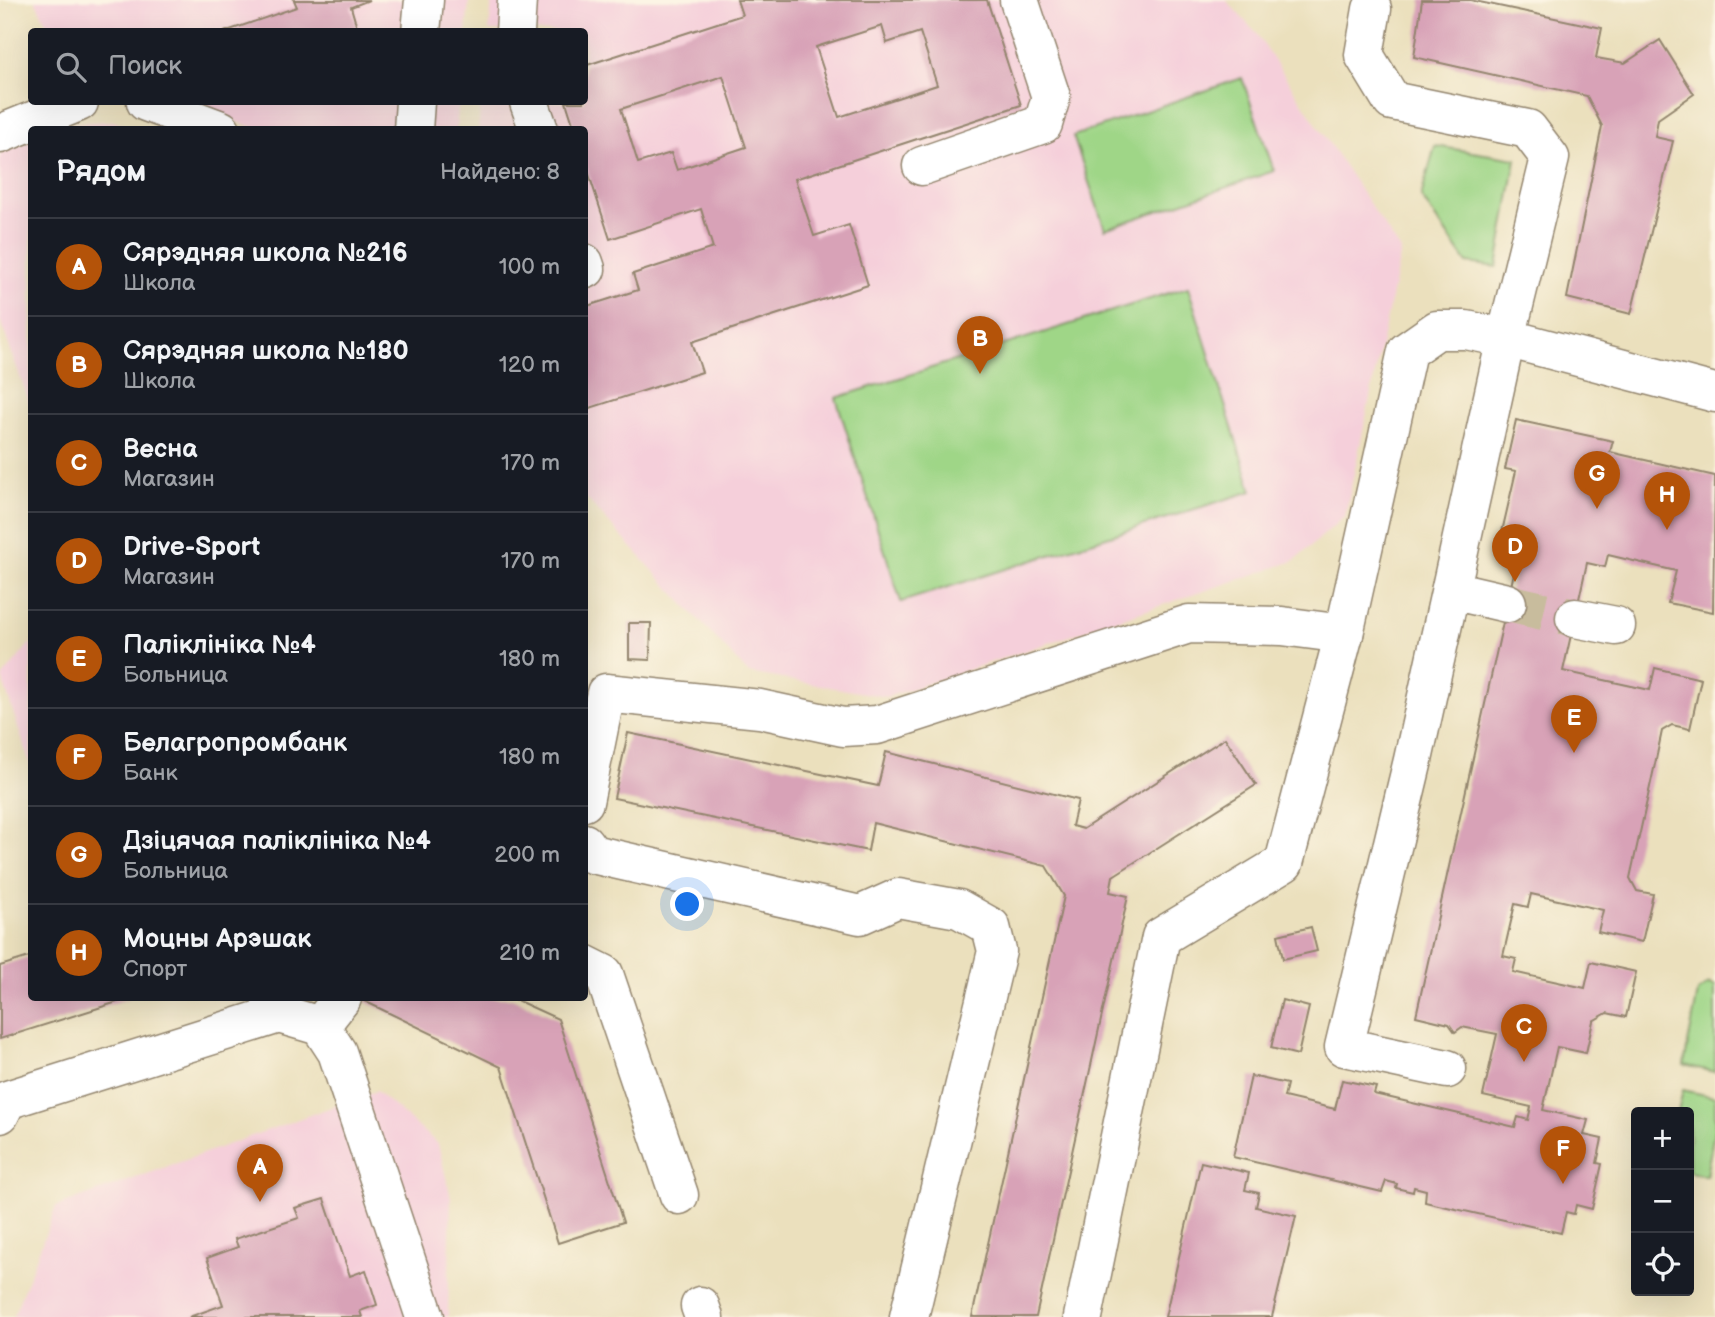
<!DOCTYPE html>
<html lang="ru">
<meta charset="utf-8">
<style>
body{margin:0;font-family:"Balsamiq Sans",sans-serif;background:#242831;color:#f1f3f6}
.controls{position:absolute;right:21px;bottom:21px;display:grid;overflow:hidden;border-radius:7px;box-shadow:0 7px 28px #0002}
.controls button{width:63px;height:63px;display:grid;place-items:center;padding:0;border:0;border-bottom:2px solid #363941;background:#171b24;color:#f1f3f6;font:35px sans-serif}
.you{position:absolute;left:688px;top:905px;width:24px;height:24px;margin:-18px;border:5px solid #fff;border-radius:50%;background:#1a73e8;box-shadow:0 0 0 10px #1a73e833}
.badge{display:grid;place-items:center;width:46px;height:46px;border-radius:50%;background:#b45309;color:#fff;font-size:23px;font-weight:700}
.pin{position:absolute;translate:-50% -58px;filter:drop-shadow(0 2px 4px #0008)}
.pin::after{content:'';position:absolute;top:37px;width:24px;height:21px;background:inherit;clip-path:polygon(0 0,100% 0,50% 100%)}
.list{margin:0;padding:0;list-style:none}
h2{display:flex;justify-content:space-between;align-items:center;height:91px;margin:0;padding:0 28px;font-size:30px}
h2 small{font-size:23px;font-weight:400;color:#9ea1a6}
.list li{display:grid;grid-template-columns:46px 1fr auto;gap:21px;align-items:center;box-sizing:border-box;height:98px;padding:0 28px;border-top:2px solid #363941}
.list b{display:block;font-size:26px;white-space:nowrap}
.list p{margin:0;font-size:23px;white-space:nowrap;color:#9ea1a6}
.list em{font-size:23px;font-style:normal;color:#9ea1a6}
.icon{flex:none;width:38px;height:38px;fill:none;stroke:currentColor;stroke-width:2;stroke-linecap:round;stroke-linejoin:round}
.map{position:relative;flex:none;width:1715px;height:1317px;overflow:hidden}
.search{position:absolute;background:#171b24;box-shadow:0 7px 28px #0002;left:28px;top:28px;width:560px;height:77px;display:flex;align-items:center;gap:18px;box-sizing:border-box;padding:0 24px;border-radius:7px;color:#9ea1a6;font-size:26px}
.panel{position:absolute;background:#171b24;box-shadow:0 7px 28px #0002;left:28px;top:126px;width:560px;height:875px;border-radius:7px}
.map>svg:first-child{display:block}
</style>
<div class="map">
<svg width="1715" height="1317" viewBox="0 0 1715 1317">
<rect width="100%" height="100%" fill="#fcf5e5"/>
<filter id="ink" filterUnits="userSpaceOnUse"><feTurbulence type="fractalNoise" baseFrequency=".0143" numOctaves="2"/><feDisplacementMap in="SourceGraphic" scale="14" xChannelSelector="R" yChannelSelector="G"/><feConvolveMatrix kernelMatrix="1 2 1 2 8 2 1 2 1" color-interpolation-filters="sRGB"/></filter>
<filter id="wash" filterUnits="userSpaceOnUse"><feTurbulence type="fractalNoise" baseFrequency=".00686" numOctaves="4" result="noise"/><feDisplacementMap in="SourceGraphic" scale="28" xChannelSelector="R" yChannelSelector="G"/><feGaussianBlur stdDeviation="1.57" result="paint"/><feColorMatrix in="noise" values="0 0 0 0 0 0 0 0 0 0 0 0 0 0 0 0 0 1.4 0 .05"/><feComposite in="paint" operator="in"/></filter>
<g filter="url(#wash)">
<rect width="100%" height="100%" fill="#ebe0bd"/>
<!-- built -->
<g fill="#f5cfda">
<path d="M35,0H469L466,32L50,31Z"/>
<path d="M492,0H1226L1256,33L1401,251L1345,516L1294,561L887,697L748,673L585,497L584,130H478L481,102H584V32L489,31Z"/>
<path d="M179,102H459L456,130L258,129Z"/>
<path d="M112,121L135,129L58,130L74,123Z"/>
<path d="M31,140V408L0,320V154Z"/>
<path d="M31,642V767L2,678Z"/>
<path d="M376,1091L438,1144L451,1198L448,1317H13L56,1207Z"/>
</g>
<!-- green -->
<g fill="#9fd687" stroke="#6d8052" stroke-width="2">
<path d="M1242,78L1274,171L1105,229L1073,136Z"/>
<path d="M1435,146L1516,159L1497,267L1467,263L1421,197Z"/>
<path d="M1188,287L1252,491L901,602L836,398Z"/>
<path d="M1709,984L1715,986V1072L1684,1065L1698,992Z"/>
<path d="M1683,1090L1715,1097V1127L1706,1176L1689,1172V1112H1678Z"/>
</g>
<g id="blocks">
<!-- building -->
<g fill="#d8a2b7" fill-rule="evenodd">
<path d="M294,0H369L351,7L358,31L369,27L370,32H224L297,7Z"/>
<path d="M737,0H987L1021,105L795,179L814,236L849,225L868,285L692,342L702,372L584,410V307L638,290L633,274L713,248L701,209L610,239L584,159V130H575L566,102H584V66L742,15ZM882,26L887,43L920,32L937,85L839,117L816,47ZM723,76L746,147L677,170L671,153L638,163L621,109Z"/>
<path d="M1422,0H1470L1602,28L1596,58L1625,63L1660,40L1694,94L1658,119L1655,137L1673,141L1631,314L1567,298L1602,126L1587,96L1414,57Z"/>
<path d="M1516,420L1613,441L1610,452L1715,476L1713,612L1668,603L1676,571L1608,555L1605,567L1587,563L1563,671L1650,690L1655,668L1701,679L1690,729L1672,725L1662,731L1655,764L1630,878L1637,891L1653,894L1642,942L1598,932L1603,910L1531,894L1528,907L1515,904L1503,956L1516,959L1513,972L1585,988L1591,962L1636,972L1626,1017L1607,1013L1593,1021L1586,1053L1557,1047L1543,1110L1588,1120L1584,1135L1602,1139L1597,1163L1602,1164L1592,1209L1576,1205L1574,1214L1566,1212L1561,1233L1425,1202L1426,1190L1414,1187L1413,1192L1396,1188L1397,1184L1386,1181L1382,1192L1233,1157L1251,1076L1287,1084L1284,1097L1335,1109L1342,1080L1376,1087L1374,1094L1515,1127L1518,1117L1528,1120L1531,1107L1483,1096L1497,1034L1462,1027L1455,1032L1449,1024L1416,1016L1521,541L1501,536L1516,471L1505,469Z"/>
<path d="M629,623H651L650,660L629,659Z"/>
<path d="M628,733L878,786L886,752L1078,800L1072,826L1083,829L1225,738L1256,785L1113,876L1110,892L1128,896L1036,1317H972L1064,896L1046,866L873,823L868,851L614,798Z"/>
<path d="M1311,927L1317,951L1283,959L1278,935Z"/>
<path d="M32,956V998H130L0,1039V966Z"/>
<path d="M358,998H512L558,1019L623,1222L558,1243L501,1067Z"/>
<path d="M1282,1000L1309,1007L1298,1055L1271,1048Z"/>
<path d="M1201,1162L1249,1173L1245,1190L1259,1193L1256,1207L1296,1216L1272,1317H1165Z"/>
<path d="M324,1199L350,1276L366,1270L377,1305L360,1311L362,1317H189L223,1305L207,1258L238,1247L235,1239L299,1218L295,1208Z"/>
</g>
</g>
</g>
<g filter="url(#ink)">
<use href="#blocks" fill-opacity="0" stroke="#93856e" stroke-width="2"/>
<g fill="none" stroke-linecap="round" stroke-linejoin="round">
<!-- minor-tunnel -->
<path stroke="#c8bc9d" stroke-width="38" stroke-dasharray="38 19" stroke-linecap="butt" d="M1507,603L1575,618"/>
<defs>
<g id="minor">
<path d="M1372,9L1364,55L1392,101L1528,129L1550,158L1506,338L1715,393"/>
<path d="M421,32L424,0"/>
<path d="M515,32L517,0"/>
<path d="M146,102L221,130"/>
<path d="M529,102L539,130"/>
<path d="M413,130L415,102"/>
<path d="M0,134L79,102"/>
<path d="M922,166L1043,124L1051,97L1019,0"/>
<path d="M584,263L586,269"/>
<path d="M1451,590L1507,603"/>
<path d="M1575,618L1616,626"/>
<path d="M584,802L606,693L760,709L843,727L877,725L1189,624L1282,626L1344,634"/>
<path d="M584,843L592,854L860,915L898,898L959,909L991,927L997,951L909,1317"/>
<path d="M584,964L604,974L679,1195"/>
<path d="M320,1026L342,998"/>
<path d="M0,1114L7,1100L279,1014L320,1026L337,1052L425,1317"/>
<path d="M700,1306L704,1317"/>
<path d="M1083,1317L1161,937L1284,863L1344,634L1407,351L1437,330H1466L1506,338L1413,760L1344,1047L1447,1069"/>
</g>
</defs>
<!-- minor casing -->
<use href="#minor" stroke="#93856e" stroke-width="41"/>
<!-- minor -->
<use href="#minor" stroke="#fff" stroke-width="38"/>
</g>
</g>
</svg>
<div class="controls">
<button>+</button>
<button>−</button>
<button><svg class="icon" aria-label="locate" viewBox="0 0 24 24"><circle cx="12" cy="12" r="6"/><path d="M12 2v4M12 18v4M2 12h4M18 12h4"/></svg></button>
</div>
<div class="you"></div>
<div class="pin badge" style="left:260px;top:1202px">A</div>
<div class="pin badge" style="left:980px;top:374px">B</div>
<div class="pin badge" style="left:1524px;top:1062px">C</div>
<div class="pin badge" style="left:1515px;top:582px">D</div>
<div class="pin badge" style="left:1574px;top:753px">E</div>
<div class="pin badge" style="left:1563px;top:1184px">F</div>
<div class="pin badge" style="left:1597px;top:509px">G</div>
<div class="pin badge" style="left:1667px;top:530px">H</div>
<div class="search"><svg class="icon" aria-label="search" viewBox="0 0 24 24"><circle cx="10" cy="10" r="6"/><path d="M15 15l6 6"/></svg>Поиск</div>
<section class="panel">
<h2>Рядом<small>Найдено: 8</small></h2>
<ul class="list">
<li><span class="badge">A</span><div><b>Сярэдняя школа №216</b><p>Школа</p></div><em>100 m</em></li>
<li><span class="badge">B</span><div><b>Сярэдняя школа №180</b><p>Школа</p></div><em>120 m</em></li>
<li><span class="badge">C</span><div><b>Весна</b><p>Магазин</p></div><em>170 m</em></li>
<li><span class="badge">D</span><div><b>Drive-Sport</b><p>Магазин</p></div><em>170 m</em></li>
<li><span class="badge">E</span><div><b>Паліклініка №4</b><p>Больница</p></div><em>180 m</em></li>
<li><span class="badge">F</span><div><b>Белагропромбанк</b><p>Банк</p></div><em>180 m</em></li>
<li><span class="badge">G</span><div><b>Дзіцячая паліклініка №4</b><p>Больница</p></div><em>200 m</em></li>
<li><span class="badge">H</span><div><b>Моцны Арэшак</b><p>Спорт</p></div><em>210 m</em></li>
</ul>
</section>
</div>
